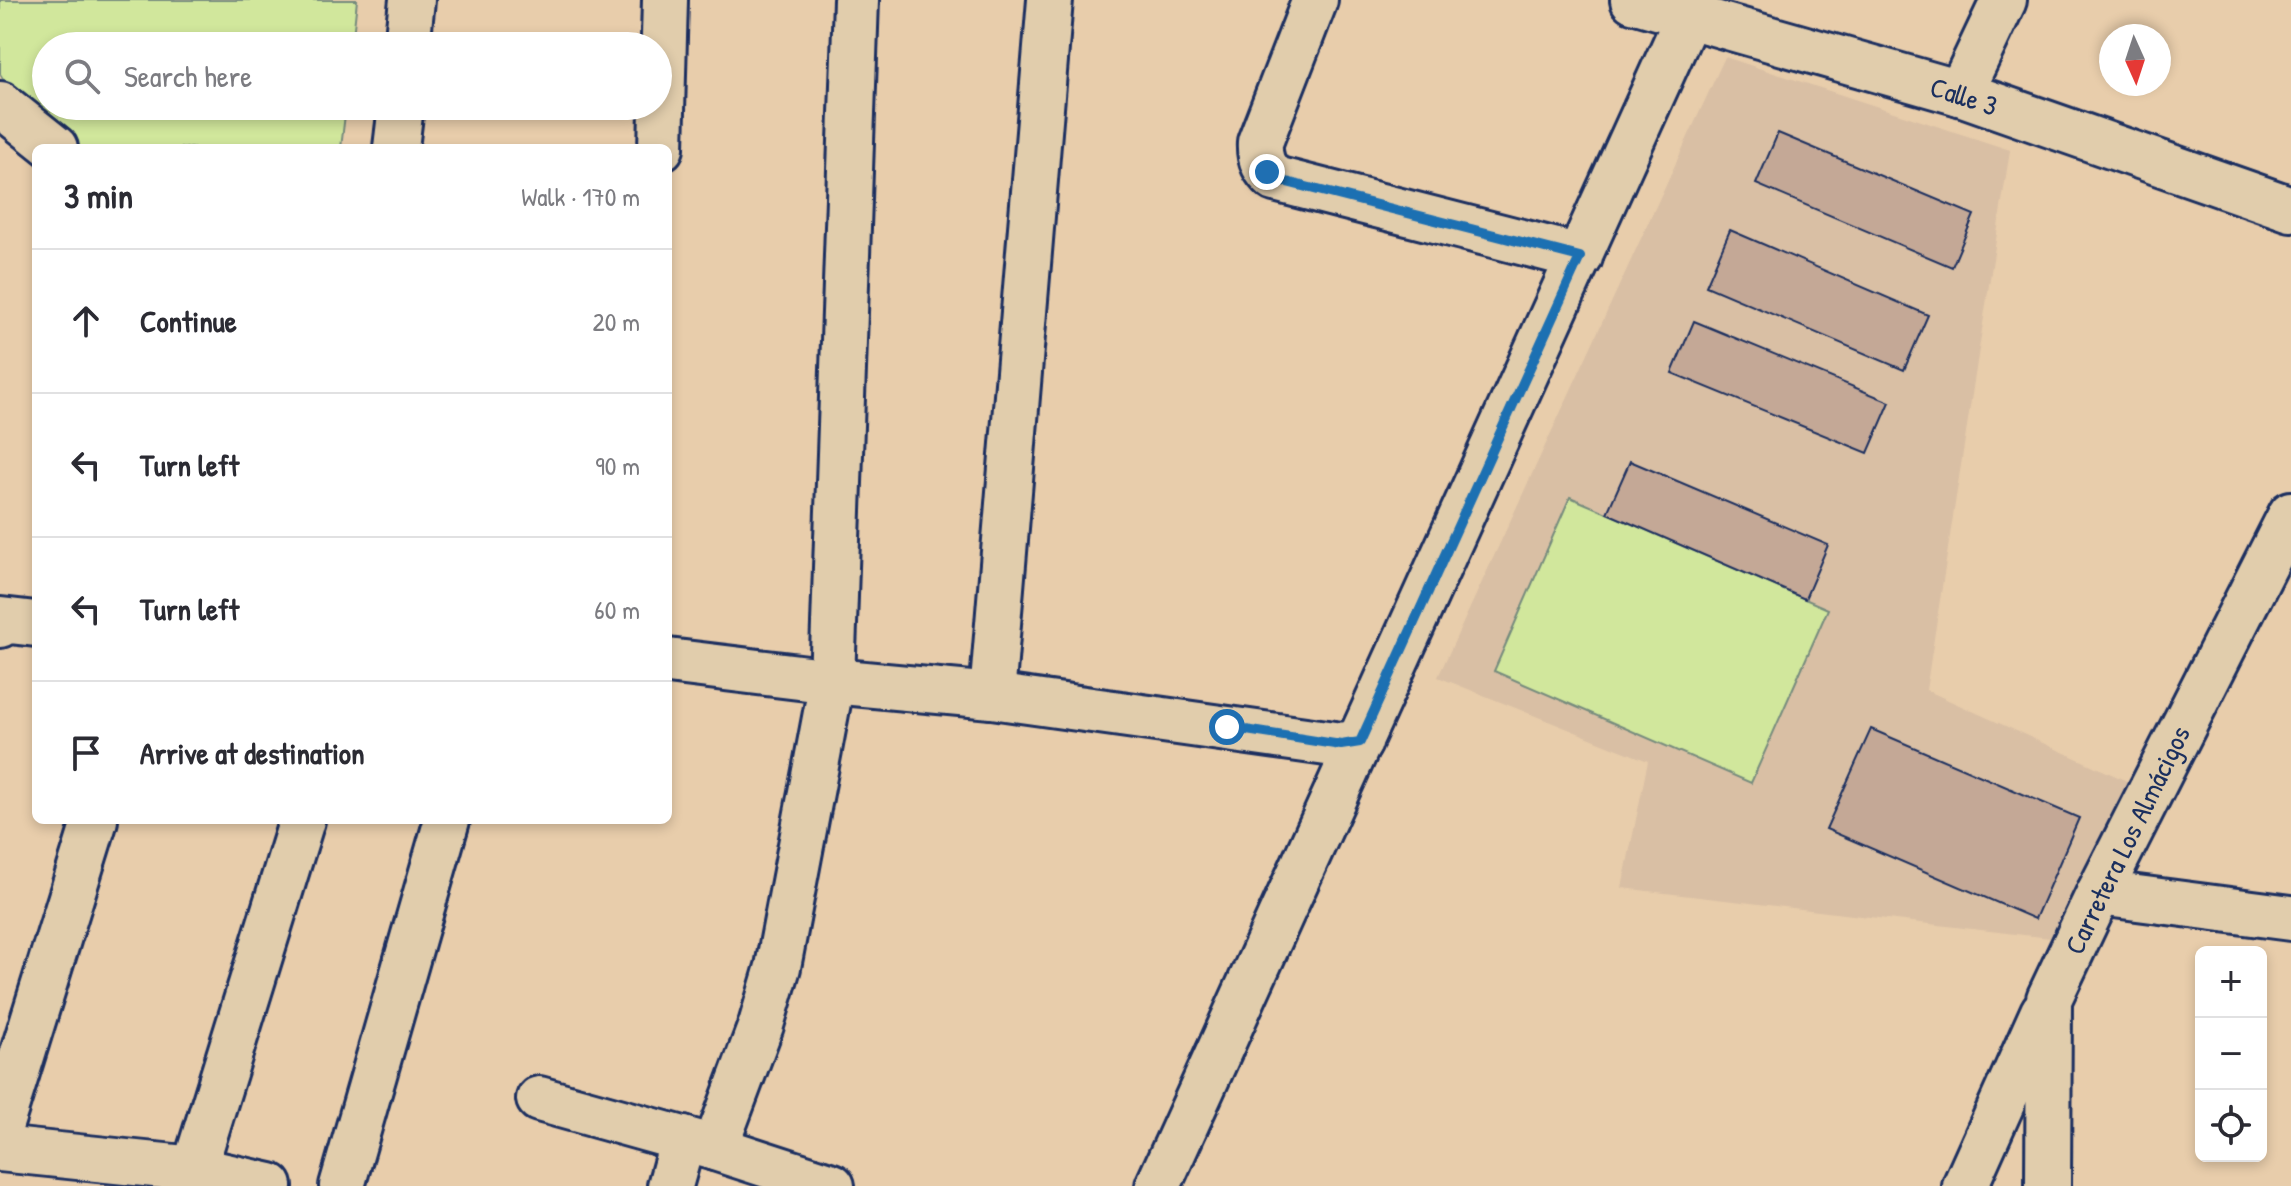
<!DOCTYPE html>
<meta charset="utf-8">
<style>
body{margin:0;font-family:"Patrick Hand",sans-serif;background:#f7f7f7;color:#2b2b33}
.controls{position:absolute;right:24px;bottom:24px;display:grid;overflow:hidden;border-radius:12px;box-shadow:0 4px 12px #0003}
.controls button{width:72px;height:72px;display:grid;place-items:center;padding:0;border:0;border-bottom:2px solid #e1e1e2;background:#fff;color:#2b2b33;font:40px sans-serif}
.compass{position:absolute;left:2099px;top:24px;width:72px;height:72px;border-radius:50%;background:#fff;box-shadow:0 4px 12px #0003;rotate:177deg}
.stop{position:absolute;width:24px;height:24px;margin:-18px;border:6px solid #1f6fb2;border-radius:50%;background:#fff}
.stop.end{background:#1f6fb2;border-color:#fff;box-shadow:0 2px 8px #0008}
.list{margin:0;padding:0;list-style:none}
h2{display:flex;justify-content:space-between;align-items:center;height:104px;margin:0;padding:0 32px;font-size:34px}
h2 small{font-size:26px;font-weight:400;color:#7c7c81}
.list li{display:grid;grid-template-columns:52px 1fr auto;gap:24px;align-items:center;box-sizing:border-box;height:144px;padding:0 32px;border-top:2px solid #e1e1e2}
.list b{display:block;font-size:30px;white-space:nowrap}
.list em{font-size:26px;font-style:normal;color:#7c7c81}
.icon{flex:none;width:44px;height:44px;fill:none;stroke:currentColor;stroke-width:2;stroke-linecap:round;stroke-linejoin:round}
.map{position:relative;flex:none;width:2291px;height:1186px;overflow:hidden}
.search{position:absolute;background:#fff;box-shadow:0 4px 12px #0003;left:32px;top:32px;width:640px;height:88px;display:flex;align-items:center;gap:20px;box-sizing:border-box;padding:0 28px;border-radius:44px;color:#7c7c81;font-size:30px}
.panel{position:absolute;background:#fff;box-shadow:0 4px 12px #0003;left:32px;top:144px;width:640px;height:680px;border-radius:12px}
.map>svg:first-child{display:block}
</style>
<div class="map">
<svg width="2291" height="1186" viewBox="0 0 2291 1186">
<rect width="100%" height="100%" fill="#e8cdab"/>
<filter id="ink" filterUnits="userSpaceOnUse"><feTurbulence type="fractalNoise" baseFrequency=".0125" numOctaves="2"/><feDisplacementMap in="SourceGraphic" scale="16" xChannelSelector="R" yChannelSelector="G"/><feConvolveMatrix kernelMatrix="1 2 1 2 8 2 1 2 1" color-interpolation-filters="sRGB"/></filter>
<g filter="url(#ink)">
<!-- built -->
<path fill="#d9bfa4" d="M1725,57L2010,150L1926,690L2129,782L2050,938L1622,888L1648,761L1438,677Z"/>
<!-- green -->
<g fill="#d1e79c" stroke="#768b7d" stroke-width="2">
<path d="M0,0H357L352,46H46V106H346L341,148H77L5,82L0,74Z"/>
<path d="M1570,497L1828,609L1751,783L1494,671Z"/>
</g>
<!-- building -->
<g fill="#c4a896" stroke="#1b2f5e" stroke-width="2">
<path d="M1778,133L1974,215L1952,267L1756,184Z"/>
<path d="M1730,230L1928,315L1904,370L1706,286Z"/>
<path d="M1694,321L1890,402L1868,453L1672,373Z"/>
<path d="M1630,461L1828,545L1805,599L1607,513Z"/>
<path d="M1871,729L2079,818L2035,919L1826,829Z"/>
</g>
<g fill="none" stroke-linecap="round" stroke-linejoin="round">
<defs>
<g id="minor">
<path d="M1315,0L1260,142C1259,158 1263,169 1275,179L1580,257"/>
<path d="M1633,0L1960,93L2291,209"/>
<path d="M407,46L412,0"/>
<path d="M1960,93L2004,0"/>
<path d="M0,104L55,148"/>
<path d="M396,148L401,106"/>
<path d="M661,148L665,0"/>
<path d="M0,625L1,620L36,624"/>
<path d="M668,661L832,681L992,696L1341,745L1360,742"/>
<path d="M992,696L1050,0"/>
<path d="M2099,893L2291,918"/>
<path d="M539,1099L715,1148L832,1186"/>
<path d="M0,1127L95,820"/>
<path d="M715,1148L761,1025L778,967L832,681L856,0"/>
<path d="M0,1149L194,1169L270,1186"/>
<path d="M189,1186L302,820"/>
<path d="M342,1186L447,820"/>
<path d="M670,1186L683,1139"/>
<path d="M1158,1186L1688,16"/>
<path d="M1965,1186L2043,1012"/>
<path d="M2048,1186L2049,999L2099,893L2291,514"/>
</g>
</defs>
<!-- minor casing -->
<use href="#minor" stroke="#1b2f5e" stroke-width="50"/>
<!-- minor -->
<use href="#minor" stroke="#e1cdac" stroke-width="44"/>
</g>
</g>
<g fill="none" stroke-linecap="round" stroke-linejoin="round" filter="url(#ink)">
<!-- route -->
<path stroke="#1f6fb2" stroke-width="10" d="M1227,727L1341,745L1360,742L1580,257L1275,179L1267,172"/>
</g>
<g text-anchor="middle" stroke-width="6" stroke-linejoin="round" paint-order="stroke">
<!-- street labels -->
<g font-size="28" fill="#1b2f5e" stroke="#e1cdac">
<text transform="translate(1964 96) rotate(18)" y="10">Calle 3</text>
<text transform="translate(2127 840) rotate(-64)" y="10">Carretera Los Almácigos</text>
</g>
</g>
</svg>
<div class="controls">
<button>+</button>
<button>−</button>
<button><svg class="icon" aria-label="locate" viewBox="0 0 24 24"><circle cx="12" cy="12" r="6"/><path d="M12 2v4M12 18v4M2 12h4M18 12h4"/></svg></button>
</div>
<svg class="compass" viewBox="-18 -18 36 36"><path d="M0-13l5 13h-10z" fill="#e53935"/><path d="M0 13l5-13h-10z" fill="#7c7c81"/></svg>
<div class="stop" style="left:1227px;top:727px"></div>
<div class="stop end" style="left:1267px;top:172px"></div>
<div class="search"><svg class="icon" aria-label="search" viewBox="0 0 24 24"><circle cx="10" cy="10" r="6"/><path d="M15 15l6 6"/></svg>Search here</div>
<section class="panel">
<h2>3 min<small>Walk · 170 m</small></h2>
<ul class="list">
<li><svg class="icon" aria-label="ahead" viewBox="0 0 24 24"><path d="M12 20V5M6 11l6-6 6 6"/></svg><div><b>Continue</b></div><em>20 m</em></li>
<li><svg class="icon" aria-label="left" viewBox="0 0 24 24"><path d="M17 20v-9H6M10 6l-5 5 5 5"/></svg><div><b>Turn left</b></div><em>90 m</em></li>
<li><svg class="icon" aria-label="left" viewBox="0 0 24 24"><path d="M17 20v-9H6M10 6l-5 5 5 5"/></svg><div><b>Turn left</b></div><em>60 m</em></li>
<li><svg class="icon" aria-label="arrive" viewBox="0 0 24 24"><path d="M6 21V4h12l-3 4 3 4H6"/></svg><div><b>Arrive at destination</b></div></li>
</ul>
</section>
</div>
